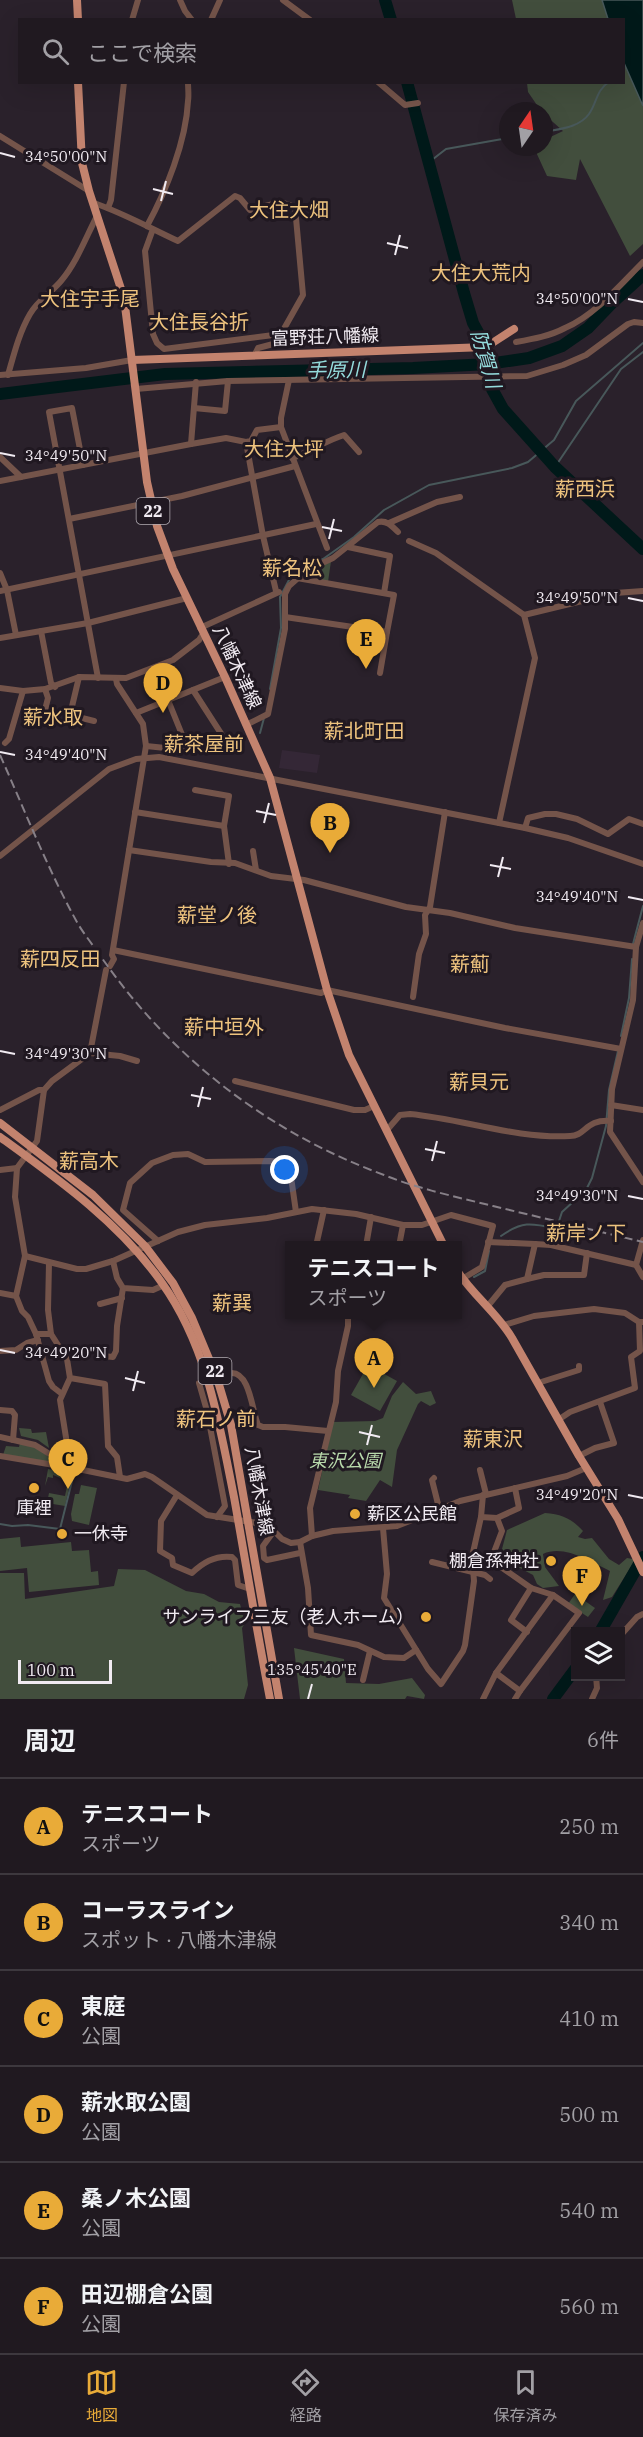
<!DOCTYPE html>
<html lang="ja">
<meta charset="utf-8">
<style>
body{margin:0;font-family:"IBM Plex Serif","Noto Sans JP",serif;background:#282229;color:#f1f3f6}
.controls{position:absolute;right:18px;bottom:18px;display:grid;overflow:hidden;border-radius:0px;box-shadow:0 6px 24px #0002}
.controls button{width:54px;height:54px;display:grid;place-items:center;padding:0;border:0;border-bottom:2px solid #3d383e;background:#201920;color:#f1f3f6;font:30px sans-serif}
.compass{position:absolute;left:499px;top:102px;width:54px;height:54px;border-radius:50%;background:#201920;box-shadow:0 6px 24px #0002;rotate:13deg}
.scale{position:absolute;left:18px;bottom:15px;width:94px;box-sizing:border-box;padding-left:6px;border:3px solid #f1ebf2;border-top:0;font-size:16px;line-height:21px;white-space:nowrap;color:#f1ebf2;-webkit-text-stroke:4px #201821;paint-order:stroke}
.you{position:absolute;left:285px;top:1170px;width:21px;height:21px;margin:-15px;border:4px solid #fff;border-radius:50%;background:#1a73e8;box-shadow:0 0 0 9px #1a73e833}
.badge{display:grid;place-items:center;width:39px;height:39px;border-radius:50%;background:#e9ab38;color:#111;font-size:20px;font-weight:700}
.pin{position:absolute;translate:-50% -50px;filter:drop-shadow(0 2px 3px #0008)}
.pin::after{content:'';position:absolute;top:32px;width:21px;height:18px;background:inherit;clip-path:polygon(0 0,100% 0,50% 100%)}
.popup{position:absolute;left:285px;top:1241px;width:177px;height:78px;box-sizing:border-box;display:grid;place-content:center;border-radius:0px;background:#201920;filter:drop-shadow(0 2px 4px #0005);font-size:20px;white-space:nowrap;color:#a2a0a5}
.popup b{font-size:22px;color:#f1f3f6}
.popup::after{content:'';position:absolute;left:50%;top:100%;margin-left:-12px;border:12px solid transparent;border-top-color:#201920}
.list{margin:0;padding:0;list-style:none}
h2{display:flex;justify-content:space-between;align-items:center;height:78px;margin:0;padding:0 24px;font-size:26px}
h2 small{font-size:20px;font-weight:400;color:#a2a0a5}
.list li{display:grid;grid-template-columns:39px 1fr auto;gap:18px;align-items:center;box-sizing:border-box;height:96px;padding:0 24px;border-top:2px solid #3d383e}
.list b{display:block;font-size:22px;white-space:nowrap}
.list p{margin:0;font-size:20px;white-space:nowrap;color:#a2a0a5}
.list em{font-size:20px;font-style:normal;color:#a2a0a5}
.icon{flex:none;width:33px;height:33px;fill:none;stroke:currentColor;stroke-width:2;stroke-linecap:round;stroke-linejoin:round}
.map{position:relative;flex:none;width:643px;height:1699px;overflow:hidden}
.search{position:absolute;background:#201920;box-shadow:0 6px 24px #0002;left:18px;right:18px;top:18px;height:66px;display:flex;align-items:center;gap:15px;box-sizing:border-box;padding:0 21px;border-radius:0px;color:#a2a0a5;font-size:22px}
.sheet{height:654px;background:#201920}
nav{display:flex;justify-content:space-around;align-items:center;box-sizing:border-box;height:84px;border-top:2px solid #3d383e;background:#201920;font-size:16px;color:#a2a0a5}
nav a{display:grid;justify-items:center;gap:3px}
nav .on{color:#e9ab38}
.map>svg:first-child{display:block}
</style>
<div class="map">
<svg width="643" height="1699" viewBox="0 0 643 1699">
<rect width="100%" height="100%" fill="#2a212b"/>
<!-- built -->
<path fill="#342736" d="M282,750L320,755L317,773L279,768Z"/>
<!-- green -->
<g fill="#424e3d">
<path d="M512,0H602L608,19H516Z"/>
<path d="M624,63L643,106V244L630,256L580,159L576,180L547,176L536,152L538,147H544V140L563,131L544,114V111H541L528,92L527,83L624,82Z"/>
<path d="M331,561L328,582L301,578V575Z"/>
<path d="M368,1365L397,1381L380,1411L351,1395Z"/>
<path d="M403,1382L416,1394L431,1391L436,1403L430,1406L421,1401L418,1404L397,1450L392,1487L380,1480L366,1501L348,1498L350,1495L318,1490L333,1422L375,1421L383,1418L392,1396Z"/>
<path d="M19,1428L31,1429L32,1433L46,1432L49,1448L38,1440L21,1436Z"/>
<path d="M20,1443L31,1445L48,1456L72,1466L3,1455L6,1446L19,1447Z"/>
<path d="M48,1469L72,1474L65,1506L47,1503L49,1493L65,1496L68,1481L53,1475V1478L48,1477L45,1486Z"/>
<path d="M81,1485L97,1488L89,1525L72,1521L71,1514L75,1494H79Z"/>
<path d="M545,1513C562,1514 572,1519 583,1531L578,1537L585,1539L592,1538L609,1559L619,1565L627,1558L633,1559L634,1562L612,1597L603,1600L610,1571C591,1562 564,1544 543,1554L545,1567L559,1586L543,1588L537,1584L533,1575L518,1567L502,1549L507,1530Z"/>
<path d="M20,1537L21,1547L71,1542L72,1551L89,1550L91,1572L98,1571L99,1585L29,1592L27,1568L0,1571V1539Z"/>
<path d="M118,1569L145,1570L186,1591L204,1594L219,1602L240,1604L245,1623L242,1628L248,1685L244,1699H0V1573H24L25,1599L114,1586Z"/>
<path d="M575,1594L595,1608L588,1617L568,1604Z"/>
<path d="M294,1648L344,1659L346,1683L379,1684L412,1678L425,1695L424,1699L407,1696L405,1699H300Z"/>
</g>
<!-- water -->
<path fill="#001919" stroke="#48585a" stroke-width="1.5" d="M602,0H643V106L624,63V20L608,19Z"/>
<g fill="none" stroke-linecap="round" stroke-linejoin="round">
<!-- stream -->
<g stroke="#48585a" stroke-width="2">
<path d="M544,132C558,129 579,128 589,114C597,103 596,90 609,82"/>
<path d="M428,163L446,149L508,138"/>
<path d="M555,467L621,369L643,352"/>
<path d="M270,689L281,628L280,597L289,580L302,569L323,559L354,537L384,510L429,485L512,468L528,462L554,440L576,401L643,343"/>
<path d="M260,733L264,718"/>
<path d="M633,944L643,906"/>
<path d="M621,1036L629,998L632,959"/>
<path d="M559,1221L562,1212L586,1190L592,1178L606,1126L609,1090L618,1051"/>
<path d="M501,1236C522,1221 531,1223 555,1228L559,1223"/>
<path d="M474,1277L485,1271L489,1251"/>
<path d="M0,1524L12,1526L28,1525L60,1529L73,1477"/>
</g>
<!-- river -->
<g stroke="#001919" stroke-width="12">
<path d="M385,0L391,20"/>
<path d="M407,82L464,293L473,323L485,345L492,389L503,409L555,467L643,549"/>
<path d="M0,394L165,374L413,368L488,364L529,358L562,346L588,328L612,303L643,275"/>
<path d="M600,1632L643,1557"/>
<path d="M553,1699L576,1668"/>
</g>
<!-- minor -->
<g stroke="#74544a" stroke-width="6">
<path d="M180,0L185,11L192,20"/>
<path d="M283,0L310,20"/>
<path d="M132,20L138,0"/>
<path d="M211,20L220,0"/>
<path d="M378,82L405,105L418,103"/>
<path d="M0,136L89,191"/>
<path d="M94,203C123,213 150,228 178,241L235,196L240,198L250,210L281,202L295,207L303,295L281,334L164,349L157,343L153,334L145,251L153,229"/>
<path d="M108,208L111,200L124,82"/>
<path d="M147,226C166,191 186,142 188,101C189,95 188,89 188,82"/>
<path d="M516,342C533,339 550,336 565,328C595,315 620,285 643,262"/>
<path d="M254,356L258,348L277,343V336"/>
<path d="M0,375L86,368L132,360"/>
<path d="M8,375C14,354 19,333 30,314C38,300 52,292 61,281C77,262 86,237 97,216"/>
<path d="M289,380L281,418V427L327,548"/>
<path d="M136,389L228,381L527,376L563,365L586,355L628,324L634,322L643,323"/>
<path d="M194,408L225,411L228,381"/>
<path d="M246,442L263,536L276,591"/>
<path d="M246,442L251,441L257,430L281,427"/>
<path d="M191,444L196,382"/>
<path d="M0,457L21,477"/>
<path d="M292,458C310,452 325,441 344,435L359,452"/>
<path d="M83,465L72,408L49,412L98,678"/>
<path d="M0,481L191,444L226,438L246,442"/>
<path d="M69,519L182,496L295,466"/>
<path d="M389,523L437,502L460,497"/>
<path d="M409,541L436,553L524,615L535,658L499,823"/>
<path d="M348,547L390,556L384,593"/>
<path d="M0,573L7,590L16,635"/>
<path d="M0,591L316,524"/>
<path d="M524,615L615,593L643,591"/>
<path d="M285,617L387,632L394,595L297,578"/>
<path d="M200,628L279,592"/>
<path d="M41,631L51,683L55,687"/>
<path d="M0,638L88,623L187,598"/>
<path d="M380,673L387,632"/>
<path d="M79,677L70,715L94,721"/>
<path d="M0,688L23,691L45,689L79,677L126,678L173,660L199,640L203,634"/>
<path d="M193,690L222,735"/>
<path d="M136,713L225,677"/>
<path d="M42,722L48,698L45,689"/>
<path d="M246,725L268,714L285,629V594L289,586L307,570L333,558L378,522C387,520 392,526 398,532"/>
<path d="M5,743L9,739L23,691"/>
<path d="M146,746L185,750L187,747L168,700"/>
<path d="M195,790L229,796L224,826L229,864"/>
<path d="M135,812L224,826"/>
<path d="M525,828L528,818L545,814H556L577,819L608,834L629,819L643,824"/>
<path d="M129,850L211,862L235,863L271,876L304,880L406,907L450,913L515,928L636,947"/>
<path d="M253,851L256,870"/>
<path d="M0,856L109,769L136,759L159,757L525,828L568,838L643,864"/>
<path d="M643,923L636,947L633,1000L612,1089L610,1132L643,1182"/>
<path d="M113,950L321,993L327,990L505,1028L621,1049"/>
<path d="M110,966L114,959L112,955L146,746L143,724L117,684L116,679"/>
<path d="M413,997L419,954L426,934L425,915L430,907L445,812"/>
<path d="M90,1053L120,1056L137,1061"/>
<path d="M235,1081L354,1110H365L374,1106"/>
<path d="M611,1105L643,1110"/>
<path d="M0,1110L39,1090H44"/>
<path d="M387,1130L400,1115L410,1114C463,1119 516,1139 570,1136C586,1136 585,1119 611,1121"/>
<path d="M0,1170L17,1168"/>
<path d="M158,1241L123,1210L130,1183L152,1163L173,1155L188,1154L205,1162L270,1161L289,1163L296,1212"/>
<path d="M488,1242L535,1244"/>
<path d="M316,1246L324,1210"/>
<path d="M366,1246L371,1217"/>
<path d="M399,1246L403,1225"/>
<path d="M25,1256L77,1269H86L113,1261L178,1232L205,1225L267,1218L312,1209L356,1214L403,1225H422L451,1215L493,1226L482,1267L462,1279"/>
<path d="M113,1261L117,1278L123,1288L153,1290L164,1285"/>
<path d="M49,1263L48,1310L51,1334"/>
<path d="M636,1265L643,1240"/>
<path d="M527,1279L544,1275H584L587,1253"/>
<path d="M0,1293L16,1296"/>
<path d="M100,1304L122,1298"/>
<path d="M487,1307L505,1285L527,1279L535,1244L551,1245L632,1264L636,1265L643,1277"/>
<path d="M504,1325L534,1316L594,1309L625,1313L639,1322H643"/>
<path d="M36,1334H51L67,1359L70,1378L105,1384L108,1446L117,1457L120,1477"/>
<path d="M0,1351L16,1350L27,1343L38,1340"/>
<path d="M103,1356L113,1357L116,1351L117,1326L123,1288"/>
<path d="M70,1378L60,1400L68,1450L76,1465"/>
<path d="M217,1378C221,1376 227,1373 231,1373C250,1372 252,1411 258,1425L263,1427H285L328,1431"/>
<path d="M209,1380L199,1383L207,1411L225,1506L217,1517"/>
<path d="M538,1383L579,1370V1366"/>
<path d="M62,1394L53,1387L49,1381L36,1334L28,1317L22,1311L16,1296L25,1256L15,1197L17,1168L37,1141L44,1090L52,1081L90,1053L106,970"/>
<path d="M0,1410L12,1411L15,1415L13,1440"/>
<path d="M558,1420L570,1412L635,1388L631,1357L640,1351L639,1322"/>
<path d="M0,1437L35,1445L48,1453L65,1459L78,1469L127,1479L145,1474L152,1477L207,1515L257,1523L272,1529L282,1539L291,1543L300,1542L312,1536L333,1531L397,1526L460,1501L567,1476L586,1468"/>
<path d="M0,1456L78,1469"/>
<path d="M579,1456L595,1448L614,1443L600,1402"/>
<path d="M480,1470L486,1494"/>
<path d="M434,1478L432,1480L439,1508"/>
<path d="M177,1495L161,1521L160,1551L172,1558L173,1565L192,1573C203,1562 216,1555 232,1557L235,1560L238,1585L250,1589"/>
<path d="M483,1495L481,1517L497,1518L502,1531L491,1560L531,1588L511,1620L527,1632"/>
<path d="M497,1518L519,1508L515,1488"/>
<path d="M383,1528L387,1574L384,1598L428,1669L441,1684L463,1651L465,1645L474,1581L472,1557L481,1517"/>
<path d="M274,1531L263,1546L264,1558L267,1560L300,1553"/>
<path d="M312,1536L310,1508L336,1402L338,1371L348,1326V1314"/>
<path d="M300,1542L308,1588L311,1635L358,1645L384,1657L404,1658L416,1650"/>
<path d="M432,1562L485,1575L490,1579"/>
<path d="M620,1636L637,1617L643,1614"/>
<path d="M496,1673L520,1691L579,1613L553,1595L531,1588"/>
<path d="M363,1680L370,1651"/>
<path d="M483,1699L496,1673L553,1595"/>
<path d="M515,1699L520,1691"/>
<path d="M592,1699L597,1688L596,1676"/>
</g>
<!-- major -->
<g stroke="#c3836e" stroke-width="8">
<path d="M77,0L78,20"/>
<path d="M78,82L82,163L89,191L124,298L147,482L157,526L173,569L225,677L270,778L327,990L349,1055L444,1246"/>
<path d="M132,360L486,347L514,329"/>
<path d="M0,1123L93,1195L145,1246L173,1283L192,1318L217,1378L231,1425L279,1699"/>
<path d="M0,1137C58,1179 120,1223 162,1283C207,1346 219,1422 234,1497C246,1564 257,1632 270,1699"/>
<path d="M458,1272C474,1296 497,1313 512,1338L579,1456L618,1519L643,1572"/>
</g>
<!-- rail -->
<path stroke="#878088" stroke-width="2" stroke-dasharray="9 4.5" stroke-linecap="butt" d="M0,755C25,811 48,870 78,924C86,937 96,949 104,961C174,1060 270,1133 384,1175C419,1189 457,1197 493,1206C543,1218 593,1230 643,1242"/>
</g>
<!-- ticks -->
<path fill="none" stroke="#f1ebf2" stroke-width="2" d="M0,153L15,157M153,189L173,194M161,201L166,181M387,243L408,248M395,255L400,235M628,299L643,302M0,453L15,456M322,527L342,531M329,539L334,519M628,598L643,601M0,752L15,755M256,811L276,815M264,823L269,803M490,865L511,869M498,877L503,857M628,897L643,900M0,1051L15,1054M191,1095L211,1099M198,1107L203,1087M425,1149L445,1153M432,1161L437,1141M628,1196L643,1199M0,1350L15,1353M125,1378L145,1383M133,1391L138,1371M359,1432L380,1437M367,1445L372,1425M628,1495L643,1498M308,1699L312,1684"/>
<!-- markers -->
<g fill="#e9ab38" stroke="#201821" stroke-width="2">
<circle cx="34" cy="1488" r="6"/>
<circle cx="355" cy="1514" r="6"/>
<circle cx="62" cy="1534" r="6"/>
<circle cx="551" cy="1561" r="6"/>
<circle cx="426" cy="1617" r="6"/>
</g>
<g text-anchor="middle" stroke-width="6" stroke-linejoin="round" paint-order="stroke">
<!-- shield labels -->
<g fill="#201821" stroke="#b2acb3" stroke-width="1.5">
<rect x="136.5" y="498" width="33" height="26" rx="4.5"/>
<rect x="198.5" y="1358" width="33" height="26" rx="4.5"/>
</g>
<g font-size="16" font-weight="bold" fill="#f1ebf2">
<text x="153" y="517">22</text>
<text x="215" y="1377">22</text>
</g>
<!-- street labels -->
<g font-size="18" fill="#f1ebf2" stroke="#201821">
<text transform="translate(325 337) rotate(-2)" y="6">富野荘八幡線</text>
<text transform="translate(237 667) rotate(65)" y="6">八幡木津線</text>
<text transform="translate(259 1491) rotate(80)" y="6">八幡木津線</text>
</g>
<!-- park labels -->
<g font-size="18" font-style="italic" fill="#b8d9ab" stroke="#201821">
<text x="345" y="1467">東沢公園</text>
</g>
<!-- poi labels -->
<g font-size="18" fill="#f1ebf2" stroke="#201821" text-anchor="start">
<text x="34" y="1514" text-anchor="middle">庫裡</text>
<text x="367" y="1520">薪区公民館</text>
<text x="74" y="1540">一休寺</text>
<text x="539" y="1567" text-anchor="end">棚倉孫神社</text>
<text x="414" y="1623" text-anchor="end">サンライフ三友（老人ホーム）</text>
</g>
<!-- neighbourhood labels -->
<g font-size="20" fill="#eec37e" stroke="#201821">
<text x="289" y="217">大住大畑</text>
<text x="481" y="280">大住大荒内</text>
<text x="90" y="306">大住宇手尾</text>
<text x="199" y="329">大住長谷折</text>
<text x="284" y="456">大住大坪</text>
<text x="585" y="496">薪西浜</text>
<text x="292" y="575">薪名松</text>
<text x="53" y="724">薪水取</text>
<text x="364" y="738">薪北町田</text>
<text x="204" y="751">薪茶屋前</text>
<text x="217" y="922">薪堂ノ後</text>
<text x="60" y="966">薪四反田</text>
<text x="470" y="971">薪薊</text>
<text x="224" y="1034">薪中垣外</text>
<text x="479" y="1089">薪貝元</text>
<text x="89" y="1168">薪高木</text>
<text x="586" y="1240">薪岸ノ下</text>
<text x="232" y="1310">薪巽</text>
<text x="216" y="1426">薪石ノ前</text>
<text x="493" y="1446">薪東沢</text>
</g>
<!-- water labels -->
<g font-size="20" font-style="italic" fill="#94dbdc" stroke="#201821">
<text transform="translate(486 359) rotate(74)" y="7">防賀川</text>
<text transform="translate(336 370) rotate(-1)" y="7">手原川</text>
</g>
</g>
<g font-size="15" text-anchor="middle" fill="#f1ebf2" stroke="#201821" stroke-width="6" stroke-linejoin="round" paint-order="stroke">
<text x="66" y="162">34°50'00"N</text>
<text x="577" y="304">34°50'00"N</text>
<text x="66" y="461">34°49'50"N</text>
<text x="577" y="603">34°49'50"N</text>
<text x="66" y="760">34°49'40"N</text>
<text x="577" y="902">34°49'40"N</text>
<text x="66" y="1059">34°49'30"N</text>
<text x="577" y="1201">34°49'30"N</text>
<text x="66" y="1358">34°49'20"N</text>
<text x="577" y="1500">34°49'20"N</text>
<text x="312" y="1675">135°45'40"E</text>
</g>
</svg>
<div class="controls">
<button><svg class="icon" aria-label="layers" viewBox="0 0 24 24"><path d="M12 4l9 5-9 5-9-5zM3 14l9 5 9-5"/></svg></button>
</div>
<svg class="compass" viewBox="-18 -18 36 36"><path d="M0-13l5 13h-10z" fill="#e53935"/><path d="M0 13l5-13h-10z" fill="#a2a0a5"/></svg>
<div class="scale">100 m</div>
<div class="you"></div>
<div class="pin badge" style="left:374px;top:1388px">A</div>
<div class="popup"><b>テニスコート</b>スポーツ</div>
<div class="pin badge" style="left:330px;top:853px">B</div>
<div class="pin badge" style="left:68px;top:1489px">C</div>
<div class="pin badge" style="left:163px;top:713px">D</div>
<div class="pin badge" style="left:366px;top:669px">E</div>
<div class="pin badge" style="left:582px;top:1606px">F</div>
<div class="search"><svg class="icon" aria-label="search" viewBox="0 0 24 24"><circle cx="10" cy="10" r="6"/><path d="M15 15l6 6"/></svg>ここで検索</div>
</div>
<section class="sheet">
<h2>周辺<small>6件</small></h2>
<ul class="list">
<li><span class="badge">A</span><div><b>テニスコート</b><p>スポーツ</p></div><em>250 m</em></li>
<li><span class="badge">B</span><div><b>コーラスライン</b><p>スポット · 八幡木津線</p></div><em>340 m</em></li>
<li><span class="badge">C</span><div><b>東庭</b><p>公園</p></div><em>410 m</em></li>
<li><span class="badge">D</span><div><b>薪水取公園</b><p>公園</p></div><em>500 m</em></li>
<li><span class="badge">E</span><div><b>桑ノ木公園</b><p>公園</p></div><em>540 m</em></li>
<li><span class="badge">F</span><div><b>田辺棚倉公園</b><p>公園</p></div><em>560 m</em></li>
</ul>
</section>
<nav>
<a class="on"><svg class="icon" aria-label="map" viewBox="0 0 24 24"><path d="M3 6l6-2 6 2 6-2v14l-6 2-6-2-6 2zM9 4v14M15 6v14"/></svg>地図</a>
<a><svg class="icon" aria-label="directions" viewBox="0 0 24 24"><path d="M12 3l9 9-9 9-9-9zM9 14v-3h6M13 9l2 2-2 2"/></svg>経路</a>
<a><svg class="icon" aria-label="saved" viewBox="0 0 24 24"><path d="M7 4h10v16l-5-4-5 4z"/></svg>保存済み</a>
</nav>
